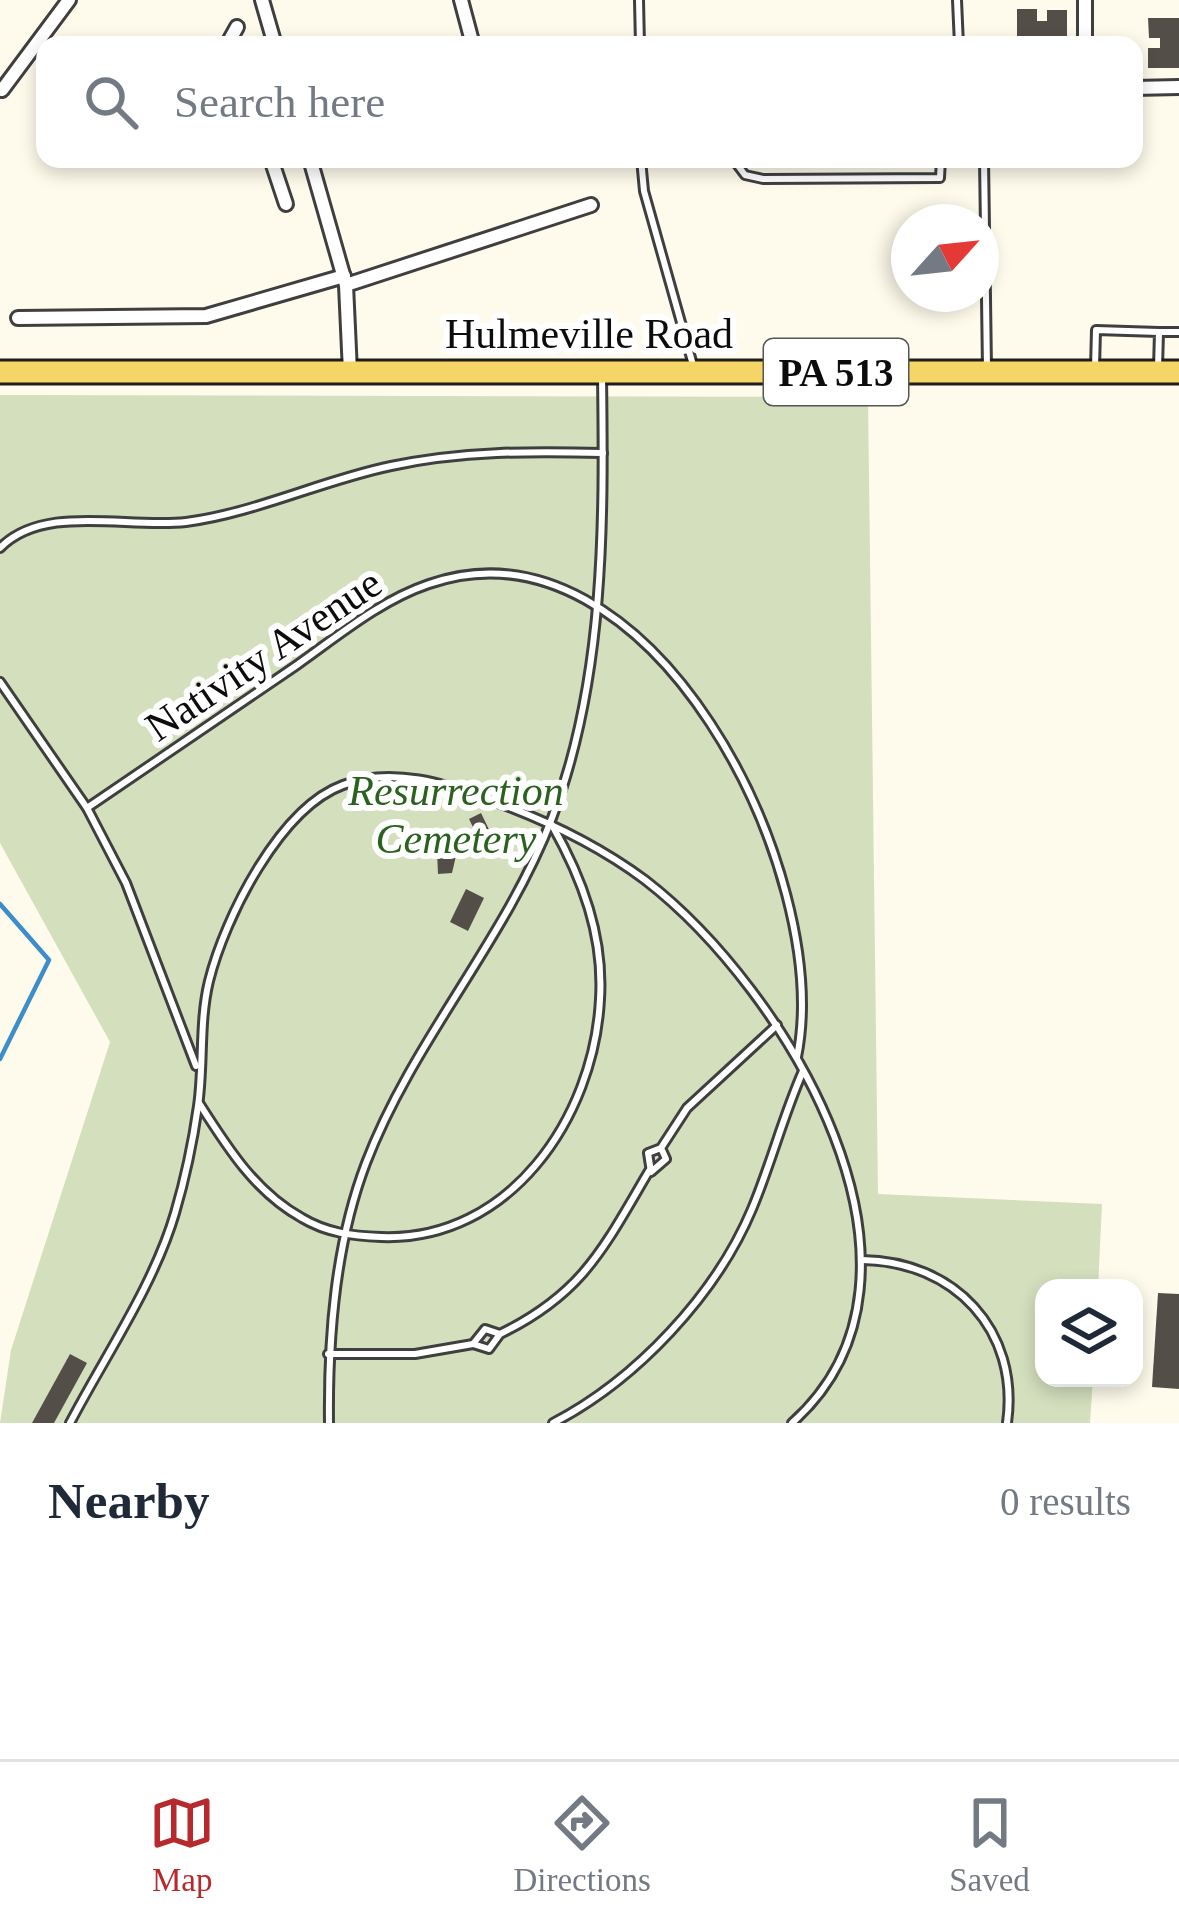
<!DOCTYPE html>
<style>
body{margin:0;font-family:"Times New Roman",serif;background:#f2f2f3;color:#1f2937}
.controls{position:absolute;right:36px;bottom:36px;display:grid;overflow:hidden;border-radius:24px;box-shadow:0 6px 18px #0003}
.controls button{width:108px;height:108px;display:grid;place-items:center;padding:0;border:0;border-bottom:3px solid #e0e1e3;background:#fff;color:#1f2937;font:60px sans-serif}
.compass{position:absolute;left:891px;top:204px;width:108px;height:108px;border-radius:50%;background:#fff;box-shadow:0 6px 18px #0003;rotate:63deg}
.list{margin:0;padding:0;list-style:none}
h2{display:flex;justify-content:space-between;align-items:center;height:156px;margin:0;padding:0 48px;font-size:51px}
h2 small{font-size:39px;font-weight:400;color:#747a83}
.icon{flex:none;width:66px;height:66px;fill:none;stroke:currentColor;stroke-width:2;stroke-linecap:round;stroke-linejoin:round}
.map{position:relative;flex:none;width:1179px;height:1423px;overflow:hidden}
.search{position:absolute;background:#fff;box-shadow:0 6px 18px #0003;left:36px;right:36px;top:36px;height:132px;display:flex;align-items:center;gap:30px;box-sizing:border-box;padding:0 42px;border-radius:24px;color:#747a83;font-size:45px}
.sheet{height:336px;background:#fff}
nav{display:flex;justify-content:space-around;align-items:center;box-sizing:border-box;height:168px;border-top:3px solid #e0e1e3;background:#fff;font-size:33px;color:#747a83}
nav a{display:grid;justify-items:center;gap:6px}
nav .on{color:#b7292d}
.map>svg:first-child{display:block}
</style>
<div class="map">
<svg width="1179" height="1423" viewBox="0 0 1179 1423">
<rect width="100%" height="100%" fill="#fefbec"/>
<!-- cemetery -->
<path fill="#d4dfbe" d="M0,395L868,397L878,1194L1102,1204L1098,1288H1044V1378H1093L1090,1423H0L11,1350L110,1042L0,843Z"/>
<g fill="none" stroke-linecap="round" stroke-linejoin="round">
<!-- stream -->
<path stroke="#3c8dc9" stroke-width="4.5" d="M0,904L49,960L0,1059"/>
</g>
<!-- building -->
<g fill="#544e49">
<path d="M1017,9H1037V21H1047V10H1067V45H1017Z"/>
<path d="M1148,18H1179V68H1148V48H1160V38H1149Z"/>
<path d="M481,813L497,846L485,852L469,819Z"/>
<path d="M442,829V837L459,843L452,873L438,874L437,852H425L423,838H432L431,830Z"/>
<path d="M466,889L484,898L468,931L450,922Z"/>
<path d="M1158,1293L1179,1294V1389L1152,1387Z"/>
<path d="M70,1354L87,1363L54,1423H32Z"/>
</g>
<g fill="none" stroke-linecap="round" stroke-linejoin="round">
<defs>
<g id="service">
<path d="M639,0L640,45"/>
<path d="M957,0L959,45"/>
<path d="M641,159L644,191L693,365"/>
<path d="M733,159L745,175L763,179L940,178L941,159"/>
<path d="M984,159L987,368"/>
<path d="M1159,332H1179"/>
<path d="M1095,368L1096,330L1159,332L1158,368"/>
<path d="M0,548C44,503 127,529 186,522C255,513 323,480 391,466C461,451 532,451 603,453"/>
<path d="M0,682L87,808L126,883L196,1066"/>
<path d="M87,808C157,760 227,713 297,665C338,636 381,600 429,584C651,507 834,874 797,1057"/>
<path d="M199,1103C227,1147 255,1192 302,1218C327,1233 353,1236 381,1237C509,1242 594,1118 600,999C604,936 582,878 552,825"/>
<path d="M661,1148L666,1159L651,1172L648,1153L661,1148L687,1108L777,1025"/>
<path d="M862,1260C954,1261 1020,1330 1007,1423"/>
<path d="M500,1334L489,1349L473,1344L485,1329L500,1334C584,1293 604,1247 649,1171"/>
<path d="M328,1354H415L473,1344"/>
<path d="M70,1423C105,1356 154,1285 175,1213C185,1179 193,1141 198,1106C204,1065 199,1022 209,981C225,917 280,808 343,785C392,766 446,784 493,801C548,821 598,845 645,880C785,988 960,1273 792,1423"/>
<path d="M329,1423C328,1336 335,1244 366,1163C413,1040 505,941 552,818C605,679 604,522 602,376"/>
<path d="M553,1423C636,1380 716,1295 752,1209C771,1164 783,1116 803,1071"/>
</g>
<g id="minor">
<path d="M262,0L275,45"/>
<path d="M461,0L473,45"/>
<path d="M227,45L237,27"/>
<path d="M1085,45V0"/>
<path d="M1134,88L1179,87"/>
<path d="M2,90L69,0"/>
<path d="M271,159L286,204"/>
<path d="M310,159L346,285L350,372"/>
<path d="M346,285L591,205"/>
<path d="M18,318L206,316L344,276"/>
</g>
<path id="primary" d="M0,372H1179"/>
</defs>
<!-- service casing -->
<use href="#service" stroke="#3f3f3f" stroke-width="12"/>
<!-- minor casing -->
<use href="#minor" stroke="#3f3f3f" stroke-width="18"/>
<!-- primary casing -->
<use href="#primary" stroke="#1d1d1d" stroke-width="27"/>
<!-- service -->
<use href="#service" stroke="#fff" stroke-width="6"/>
<!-- minor -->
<use href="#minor" stroke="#fff" stroke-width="12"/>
<!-- primary -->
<use href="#primary" stroke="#f4d566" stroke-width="21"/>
</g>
<g text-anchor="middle" stroke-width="12" stroke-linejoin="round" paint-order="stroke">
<!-- shield labels -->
<rect fill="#fff" stroke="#555" stroke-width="3" x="764" y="339" width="144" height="66" rx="9"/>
<g font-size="39" font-weight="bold" fill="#0c0c0c">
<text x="836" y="386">PA 513</text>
</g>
<!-- street labels -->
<g font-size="42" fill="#0c0c0c" stroke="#fff">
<text x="589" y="348">Hulmeville Road</text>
<text transform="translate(263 654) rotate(-34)" y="15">Nativity Avenue</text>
</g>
<!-- park labels -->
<g font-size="42" font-style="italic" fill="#2b611f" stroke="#fff">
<text x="456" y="805">Resurrection<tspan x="456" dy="48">Cemetery</tspan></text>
</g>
</g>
</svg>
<div class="controls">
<button><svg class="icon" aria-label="layers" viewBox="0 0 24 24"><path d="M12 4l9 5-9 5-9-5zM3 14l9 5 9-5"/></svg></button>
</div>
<svg class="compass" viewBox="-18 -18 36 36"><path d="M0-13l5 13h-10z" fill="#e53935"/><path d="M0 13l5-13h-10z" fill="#747a83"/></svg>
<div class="search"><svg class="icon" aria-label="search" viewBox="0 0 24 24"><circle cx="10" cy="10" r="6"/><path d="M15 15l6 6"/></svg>Search here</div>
</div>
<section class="sheet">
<h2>Nearby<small>0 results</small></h2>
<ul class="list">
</ul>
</section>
<nav>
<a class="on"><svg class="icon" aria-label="map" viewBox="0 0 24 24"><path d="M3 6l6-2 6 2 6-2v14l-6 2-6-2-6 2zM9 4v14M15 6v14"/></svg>Map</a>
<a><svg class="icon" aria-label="directions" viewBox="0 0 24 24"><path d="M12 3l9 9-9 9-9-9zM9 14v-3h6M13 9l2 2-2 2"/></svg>Directions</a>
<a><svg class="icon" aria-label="saved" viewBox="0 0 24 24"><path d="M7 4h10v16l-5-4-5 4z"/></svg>Saved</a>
</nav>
